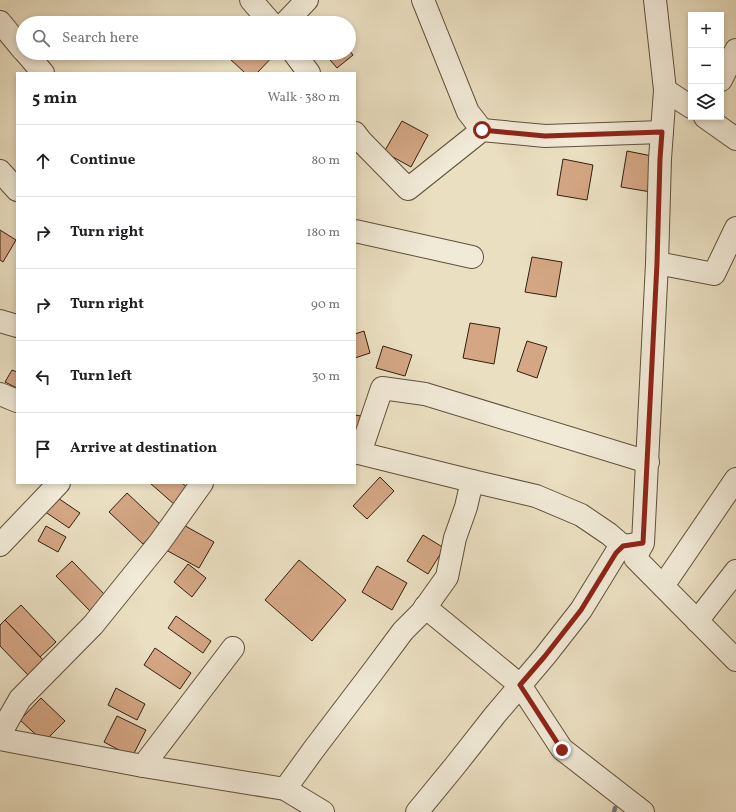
<!DOCTYPE html>
<meta charset="utf-8">
<style>
body{margin:0;font-family:Vollkorn,serif;background:#f6f6f6;color:#202124}
.controls{position:absolute;right:12px;top:12px;display:grid;overflow:hidden;border-radius:0px;box-shadow:0 2px 6px #0003}
.controls button{width:36px;height:36px;display:grid;place-items:center;padding:0;border:0;border-bottom:1px solid #e0e0e0;background:#fff;color:#202124;font:20px sans-serif}
.stop{position:absolute;width:12px;height:12px;margin:-9px;border:3px solid #8f2418;border-radius:50%;background:#fff}
.stop.end{background:#8f2418;border-color:#fff;box-shadow:0 1px 4px #0008}
.list{margin:0;padding:0;list-style:none}
h2{display:flex;justify-content:space-between;align-items:center;height:52px;margin:0;padding:0 16px;font-size:17px}
h2 small{font-size:13px;font-weight:400;color:#757577}
.list li{display:grid;grid-template-columns:26px 1fr auto;gap:12px;align-items:center;box-sizing:border-box;height:72px;padding:0 16px;border-top:1px solid #e0e0e0}
.list b{display:block;font-size:15px;white-space:nowrap}
.list em{font-size:13px;font-style:normal;color:#757577}
.icon{flex:none;width:22px;height:22px;fill:none;stroke:currentColor;stroke-width:2;stroke-linecap:round;stroke-linejoin:round}
.map{position:relative;flex:none;width:736px;height:812px;overflow:hidden}
.search{position:absolute;background:#fff;box-shadow:0 2px 6px #0003;left:16px;top:16px;width:340px;height:44px;display:flex;align-items:center;gap:10px;box-sizing:border-box;padding:0 14px;border-radius:22px;color:#757577;font-size:15px}
.panel{position:absolute;background:#fff;box-shadow:0 2px 6px #0003;left:16px;top:72px;width:340px;height:412px;border-radius:0px}
.map>svg:first-child{display:block}
</style>
<div class="map">
<svg width="736" height="812" viewBox="0 0 736 812">
<rect width="100%" height="100%" fill="#eadfc1"/>
<filter id="stains"><feTurbulence type="fractalNoise" baseFrequency=".005" numOctaves="4"/><feColorMatrix values="0 0 0 0 .2 0 0 0 0 .09 0 0 0 0 .02 0 0 0 .5 -.17"/></filter>
<radialGradient id="worn" r=".72"><stop offset=".6" stop-color="#630" stop-opacity="0"/><stop offset="1" stop-color="#630" stop-opacity=".3"/></radialGradient>
<g fill="none" stroke-linecap="round" stroke-linejoin="round">
<!-- stream -->
<path stroke="#737c78" stroke-width="4.5" d="M614,812L615,808"/>
</g>
<!-- building -->
<g fill="#d4a684" stroke="#32200e">
<path d="M349,50L353,55L337,68L324,53H349Z"/>
<path d="M234,53H276L257,73H245L229,58Z"/>
<path d="M402,121L428,135L411,167L384,152Z"/>
<path d="M627,151L657,157L651,192L621,187Z"/>
<path d="M563,159L593,165L587,200L557,195Z"/>
<path d="M0,230L16,240L3,262L0,260Z"/>
<path d="M532,257L562,262L556,297L525,292Z"/>
<path d="M470,323L500,328L494,364L463,358Z"/>
<path d="M364,331L370,353L355,358V334Z"/>
<path d="M527,341L547,347L537,378L517,371Z"/>
<path d="M383,346L412,355L405,376L376,368Z"/>
<path d="M12,370L17,372V388L5,382Z"/>
<path d="M355,415L361,416L355,439Z"/>
<path d="M380,477L394,491L367,519L353,506Z"/>
<path d="M150,483H182L189,489L175,505Z"/>
<path d="M127,493L161,525L143,544L109,512Z"/>
<path d="M55,496L80,513L69,528L44,511Z"/>
<path d="M180,523L214,542L199,568L166,550Z"/>
<path d="M46,526L66,537L58,552L38,541Z"/>
<path d="M423,535L444,548L428,574L407,561Z"/>
<path d="M299,560L346,600L312,641L265,600Z"/>
<path d="M72,561L106,596L91,612L56,576Z"/>
<path d="M188,564L206,578L192,597L174,582Z"/>
<path d="M377,566L407,583L392,610L362,592Z"/>
<path d="M21,605L56,642L40,657L5,620Z"/>
<path d="M176,616L211,641L203,653L168,628Z"/>
<path d="M5,620L44,661L29,676L0,646V625Z"/>
<path d="M155,648L191,673L180,689L144,665Z"/>
<path d="M116,688L145,704L137,720L108,705Z"/>
<path d="M41,698L65,721L44,742L20,720Z"/>
<path d="M117,716L146,730L132,757L104,742Z"/>
</g>
<g fill="none" stroke-linecap="round" stroke-linejoin="round">
<defs>
<g id="minor">
<path d="M251,0L271,23"/>
<path d="M423,0L468,112L482,130"/>
<path d="M655,0L665,90L660,159L657,263L643,543L635,558L736,660"/>
<path d="M0,22L23,50"/>
<path d="M285,23L307,0"/>
<path d="M26,53L43,73"/>
<path d="M294,53L309,73"/>
<path d="M721,80L736,50"/>
<path d="M665,90L691,107"/>
<path d="M705,117L736,139"/>
<path d="M355,133L361,141L408,189L482,130L545,136L662,132"/>
<path d="M0,171L17,190"/>
<path d="M355,231L472,257"/>
<path d="M657,263L714,274L736,228"/>
<path d="M0,321L17,326"/>
<path d="M0,394L17,401"/>
<path d="M355,452L472,481"/>
<path d="M360,453L382,388L425,394L648,462"/>
<path d="M0,545L59,483"/>
<path d="M663,586L736,479"/>
<path d="M425,607L520,685L562,749L643,812"/>
<path d="M697,621L736,571"/>
<path d="M0,734L20,699L93,625L160,542L202,483"/>
<path d="M0,739L143,766L285,789L323,812"/>
<path d="M143,766L233,648"/>
<path d="M285,789L314,749L374,670L403,631L422,612L447,577L455,538L466,507L472,481L536,496L581,515L609,534L623,546"/>
<path d="M417,812L454,767L495,715L545,656L581,610L616,553L623,546L636,544"/>
</g>
</defs>
<!-- minor casing -->
<use href="#minor" stroke="#60503b" stroke-width="24"/>
<!-- minor -->
<use href="#minor" stroke="#f1ead7" stroke-width="22"/>
</g>
<g fill="none" stroke-linecap="round" stroke-linejoin="round">
<!-- route -->
<path stroke="#8f2418" stroke-width="5" d="M482,130L545,136L662,132L660,159L657,263L643,543L623,546L616,553L581,610L545,656L520,685L562,750"/>
</g>
<rect width="100%" height="100%" filter="url(#stains)"/>
<rect width="100%" height="100%" fill="url(#worn)"/>
</svg>
<div class="controls">
<button>+</button>
<button>−</button>
<button><svg class="icon" aria-label="layers" viewBox="0 0 24 24"><path d="M12 4l9 5-9 5-9-5zM3 14l9 5 9-5"/></svg></button>
</div>
<div class="stop" style="left:482px;top:130px"></div>
<div class="stop end" style="left:562px;top:750px"></div>
<div class="search"><svg class="icon" aria-label="search" viewBox="0 0 24 24"><circle cx="10" cy="10" r="6"/><path d="M15 15l6 6"/></svg>Search here</div>
<section class="panel">
<h2>5 min<small>Walk · 380 m</small></h2>
<ul class="list">
<li><svg class="icon" aria-label="ahead" viewBox="0 0 24 24"><path d="M12 20V5M6 11l6-6 6 6"/></svg><div><b>Continue</b></div><em>80 m</em></li>
<li><svg class="icon" aria-label="right" viewBox="0 0 24 24"><path d="M7 20v-9h11M14 6l5 5-5 5"/></svg><div><b>Turn right</b></div><em>180 m</em></li>
<li><svg class="icon" aria-label="right" viewBox="0 0 24 24"><path d="M7 20v-9h11M14 6l5 5-5 5"/></svg><div><b>Turn right</b></div><em>90 m</em></li>
<li><svg class="icon" aria-label="left" viewBox="0 0 24 24"><path d="M17 20v-9H6M10 6l-5 5 5 5"/></svg><div><b>Turn left</b></div><em>30 m</em></li>
<li><svg class="icon" aria-label="arrive" viewBox="0 0 24 24"><path d="M6 21V4h12l-3 4 3 4H6"/></svg><div><b>Arrive at destination</b></div></li>
</ul>
</section>
</div>
